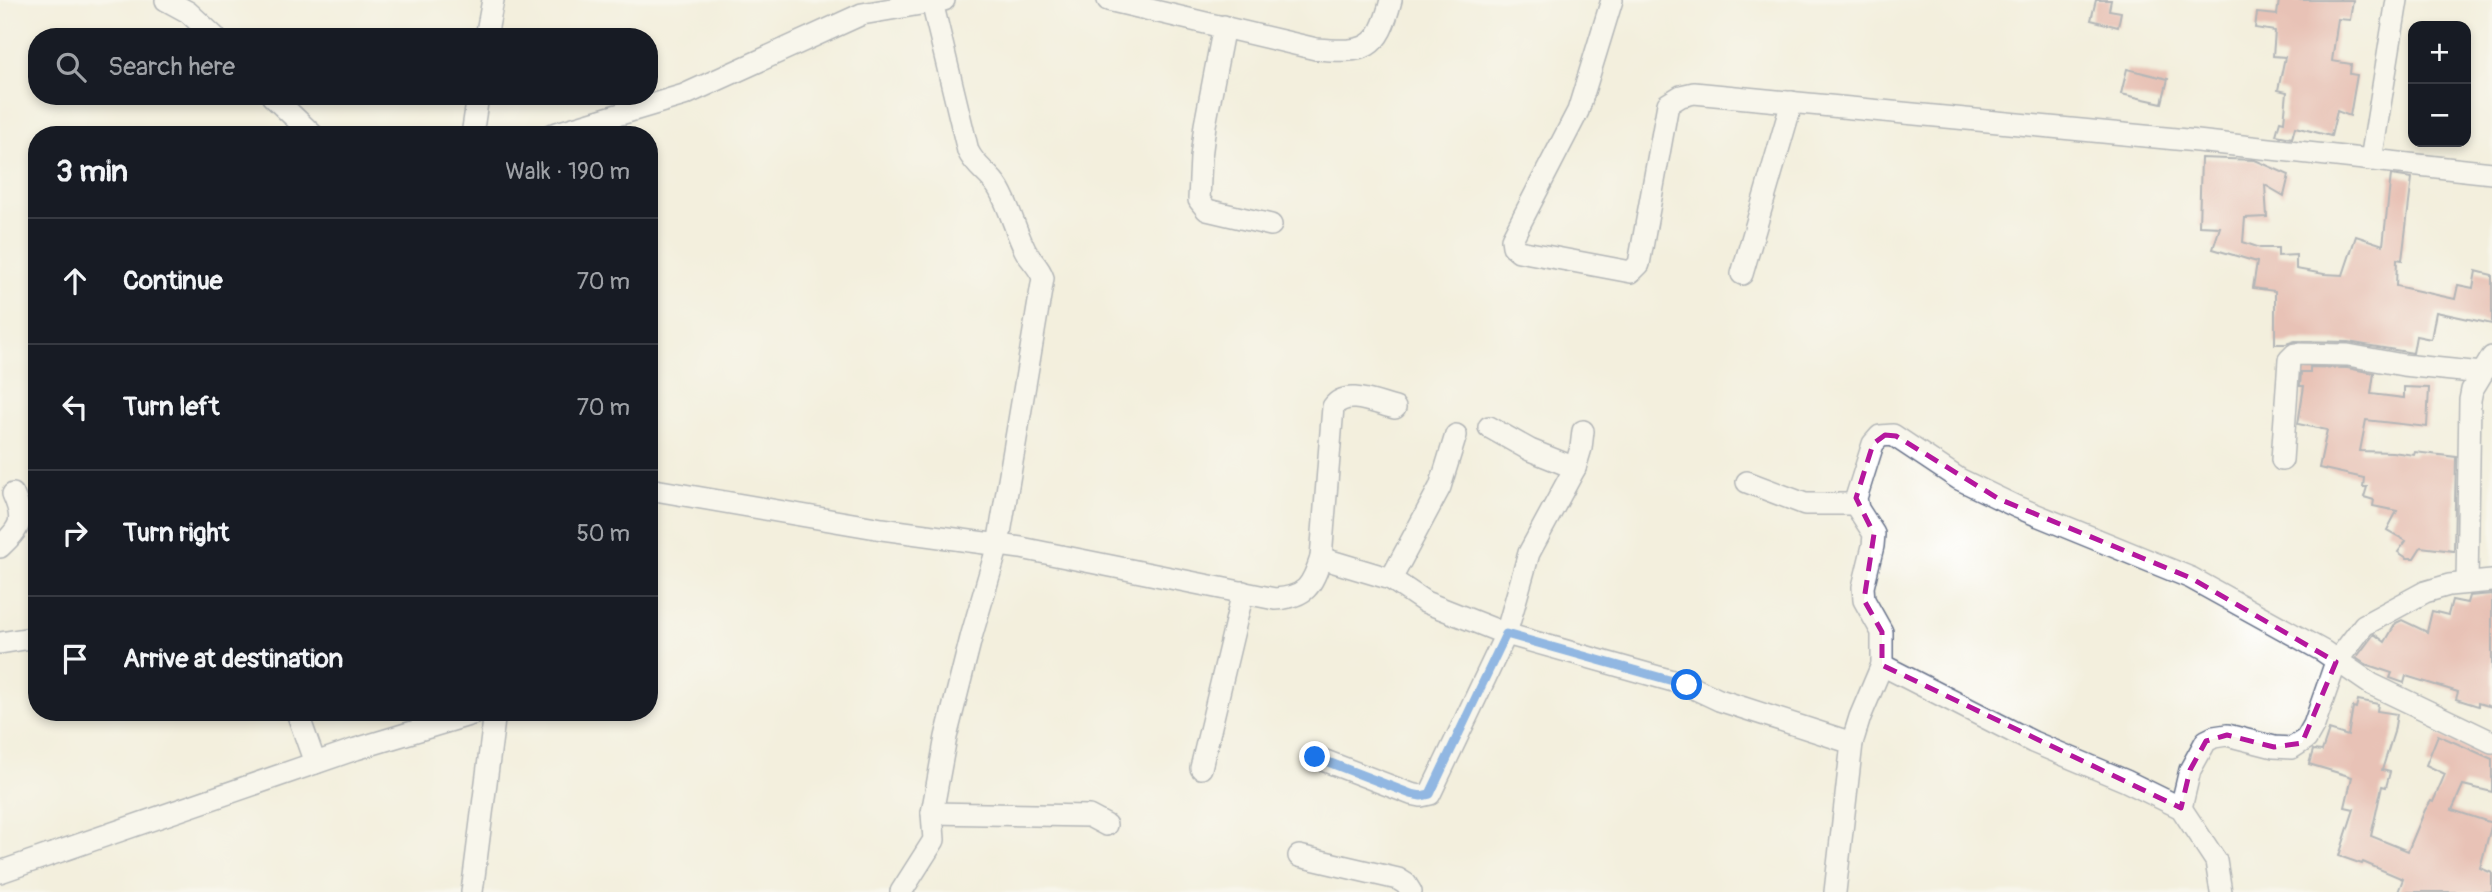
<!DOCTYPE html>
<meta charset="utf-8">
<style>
body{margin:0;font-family:Pangolin,sans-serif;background:#20242c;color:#f1f3f6}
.controls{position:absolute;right:21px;top:21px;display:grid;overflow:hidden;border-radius:14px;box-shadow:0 4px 10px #0003}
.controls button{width:63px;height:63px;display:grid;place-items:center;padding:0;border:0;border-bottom:2px solid #363941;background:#171b24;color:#f1f3f6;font:35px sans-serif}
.stop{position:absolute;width:21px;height:21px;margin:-16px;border:5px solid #1a73e8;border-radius:50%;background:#fff}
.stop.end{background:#1a73e8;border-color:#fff;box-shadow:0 2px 7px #0008}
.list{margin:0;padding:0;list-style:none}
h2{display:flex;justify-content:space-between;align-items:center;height:91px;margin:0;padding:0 28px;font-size:30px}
h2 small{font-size:23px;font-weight:400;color:#9ea1a6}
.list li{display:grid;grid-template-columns:46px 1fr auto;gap:21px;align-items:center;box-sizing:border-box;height:126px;padding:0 28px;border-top:2px solid #363941}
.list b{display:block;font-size:26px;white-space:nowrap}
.list em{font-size:23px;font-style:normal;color:#9ea1a6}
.icon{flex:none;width:38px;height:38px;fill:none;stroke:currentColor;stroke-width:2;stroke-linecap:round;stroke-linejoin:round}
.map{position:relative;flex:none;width:2492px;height:892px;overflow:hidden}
.search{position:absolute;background:#171b24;box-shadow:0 4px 10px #0003;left:28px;top:28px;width:630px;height:77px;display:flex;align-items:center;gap:18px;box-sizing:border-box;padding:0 24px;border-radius:28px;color:#9ea1a6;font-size:26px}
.panel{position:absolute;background:#171b24;box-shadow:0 4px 10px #0003;left:28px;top:126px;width:630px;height:595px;border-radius:28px}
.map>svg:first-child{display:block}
</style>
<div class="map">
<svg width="2492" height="892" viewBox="0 0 2492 892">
<rect width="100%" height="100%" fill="#fff"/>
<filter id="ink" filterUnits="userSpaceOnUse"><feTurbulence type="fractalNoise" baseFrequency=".0143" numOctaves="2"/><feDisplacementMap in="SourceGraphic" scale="14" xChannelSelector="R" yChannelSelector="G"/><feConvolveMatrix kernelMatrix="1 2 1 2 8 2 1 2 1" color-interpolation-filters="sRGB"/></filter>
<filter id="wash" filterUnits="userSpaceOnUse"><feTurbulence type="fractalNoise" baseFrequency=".00686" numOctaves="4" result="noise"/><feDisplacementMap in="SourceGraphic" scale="28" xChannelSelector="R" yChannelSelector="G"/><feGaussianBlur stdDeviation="1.57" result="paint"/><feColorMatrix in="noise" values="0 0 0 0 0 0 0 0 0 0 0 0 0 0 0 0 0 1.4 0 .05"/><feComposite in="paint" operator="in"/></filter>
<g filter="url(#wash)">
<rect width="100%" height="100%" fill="#f3efdd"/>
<g id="blocks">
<!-- building -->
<g fill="#dc8c87">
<path d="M2096,0H2111L2109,10L2121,12L2118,27L2091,20Z"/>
<path d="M2279,0H2353L2350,20L2338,19L2332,61L2351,64L2350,74L2357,75L2350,116L2337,111L2331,136L2295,127L2292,138L2276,135L2280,121L2284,122L2287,92L2278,90L2285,57L2273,56L2275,31L2255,28L2257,13L2277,15Z"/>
<path d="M2127,69L2168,79L2162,103L2121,94Z"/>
<path d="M2201,158L2255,160L2289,175L2284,196L2265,185L2267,217L2245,218L2243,242L2260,248H2278V256L2296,255V269L2324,274L2343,275L2356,236L2383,245L2391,175L2412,178L2402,260L2397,259L2396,286L2455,299L2458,285L2473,288L2476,271L2492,275V324L2436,312L2431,339L2416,336L2413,353L2348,342L2295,341L2286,344H2275V291L2253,288L2257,262L2213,249L2220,227L2199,226Z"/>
<path d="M2310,367L2347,368L2374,373L2371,394L2404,398V387L2429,388L2427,427L2366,420L2360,451L2392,452L2414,455L2415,452L2456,457L2454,551L2421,547L2414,558H2407L2398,552L2406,541L2387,530L2397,511L2373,506L2374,500L2364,497L2367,487H2363L2364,478L2319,468L2327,430L2298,424L2304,386H2300L2301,372H2310Z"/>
<path d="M2492,594V707L2478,703V706L2456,699L2458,692L2406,676L2404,683L2390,678L2392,673L2365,664L2356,658L2374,634L2385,642L2396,623L2402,620L2427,632L2432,611L2448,615L2452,600L2467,603L2469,596Z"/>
<path d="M2358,700L2378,704L2377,711L2397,714L2394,732L2382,770L2390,772L2386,787L2382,786L2371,836L2408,851L2425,810L2431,801L2433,802L2445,774L2426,765L2438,735L2492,759V792L2463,785L2452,810L2492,823L2480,868L2492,873V892H2398L2403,879L2363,862L2362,864L2339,856L2354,809L2345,807L2352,777L2309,764L2313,750L2322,751L2329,730L2348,736L2353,707L2356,708Z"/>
</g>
</g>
</g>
<g filter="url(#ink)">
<use href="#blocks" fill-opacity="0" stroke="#67728a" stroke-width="2"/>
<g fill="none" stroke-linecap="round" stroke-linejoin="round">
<defs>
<path id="lane" d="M445,135H447"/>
<g id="street">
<path d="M166,0L188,12L215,37"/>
<path d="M1108,0L1316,49C1366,53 1378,51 1391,0"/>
<path d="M1612,0L1578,111L1512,239L1513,246L1519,251L1631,272L1639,264L1668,104L1681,96L1694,93L2197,141L2492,173"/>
<path d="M1224,26L1205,125L1201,157L1199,200L1207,210L1271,225"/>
<path d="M486,37L493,0"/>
<path d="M272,96L313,135"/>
<path d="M472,135L478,96"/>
<path d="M550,135L684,95L862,14L944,0"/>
<path d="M2371,160L2397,0"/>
<path d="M1742,274L1792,102"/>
<path d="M1489,427L1530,450L1575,468"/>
<path d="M2282,460L2289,360L2295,354L2348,355L2403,365L2482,373"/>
<path d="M1747,482L1805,504H1856"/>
<path d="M649,489L882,529L1021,548L1275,599C1306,597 1312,586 1321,558L1391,579L1425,602L1506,634L1687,685L1719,700L1852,743L1860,717L1882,665L2033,742L2126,781L2181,808L2216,861L2221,892"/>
<path d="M0,547C21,527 25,521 13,494"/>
<path d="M1321,558L1333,407C1346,388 1377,404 1395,408"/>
<path d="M1391,579L1440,487L1456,435"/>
<path d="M2467,583L2470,400L2472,390L2492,357"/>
<path d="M0,643L37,637"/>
<path d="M1882,665V632L1864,600L1863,587L1873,546L1874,534L1858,509L1856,498L1873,444L1880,436L1893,435L1959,479L2017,507L2191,578L2323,651L2371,684L2492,742"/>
<path d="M297,712L315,763"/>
<path d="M1315,757L1411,794L1421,796L1430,794L1506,634L1529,553L1575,468L1581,448L1583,431"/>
<path d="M1201,768L1243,592"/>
<path d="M2181,808L2190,770L2206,741L2214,737L2227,735L2274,747L2292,748L2306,739L2314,725L2336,662L2364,625L2425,592L2449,585L2492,581"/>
<path d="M932,813L1089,816L1106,825"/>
<path d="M1299,856L1398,879L1406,884L1411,892"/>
<path d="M0,872L356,749L479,712"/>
<path d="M472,892L495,712"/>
<path d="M901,892L934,840L932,813L946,737L972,634L998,545L1043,278C1039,266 1030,260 1025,250C1015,230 1010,208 999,189C990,173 976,168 968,151L932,2"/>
<path d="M1835,892L1852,743"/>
</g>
</defs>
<!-- lane casing -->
<use href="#lane" stroke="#67728a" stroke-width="13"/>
<!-- street casing -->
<use href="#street" stroke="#67728a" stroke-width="24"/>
<!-- lane -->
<use href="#lane" stroke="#fff" stroke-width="10"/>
<!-- street -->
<use href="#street" stroke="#fff" stroke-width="21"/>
</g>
</g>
<g fill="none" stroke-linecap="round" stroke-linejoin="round" filter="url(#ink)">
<!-- route -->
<path stroke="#1a73e8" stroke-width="9" d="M1315,757L1411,794L1421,796L1430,794L1506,634L1687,685"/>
</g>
<!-- marked area -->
<path d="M0 0H2492V892H0ZM1885,435L1896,436L1999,499L2191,578L2336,662L2302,743L2274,747L2227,735L2206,741L2190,770L2181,808L1882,665V632L1864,600L1874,534L1856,498L1873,444Z" fill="#f3efdd" fill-opacity=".55" fill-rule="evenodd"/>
<path fill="none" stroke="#b5179e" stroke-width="5" stroke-dasharray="14 9" stroke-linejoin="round" d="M1885,435L1896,436L1999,499L2191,578L2336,662L2302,743L2274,747L2227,735L2206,741L2190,770L2181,808L1882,665V632L1864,600L1874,534L1856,498L1873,444Z"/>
</svg>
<div class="controls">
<button>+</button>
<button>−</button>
</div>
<div class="stop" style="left:1687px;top:685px"></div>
<div class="stop end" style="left:1315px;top:757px"></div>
<div class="search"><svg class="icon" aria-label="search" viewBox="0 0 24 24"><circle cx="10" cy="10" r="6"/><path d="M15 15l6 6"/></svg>Search here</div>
<section class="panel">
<h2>3 min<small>Walk · 190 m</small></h2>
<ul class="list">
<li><svg class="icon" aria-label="ahead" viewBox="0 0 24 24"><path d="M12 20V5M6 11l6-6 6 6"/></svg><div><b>Continue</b></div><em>70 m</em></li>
<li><svg class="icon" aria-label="left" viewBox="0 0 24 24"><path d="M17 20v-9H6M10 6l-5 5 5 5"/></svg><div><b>Turn left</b></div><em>70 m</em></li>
<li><svg class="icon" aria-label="right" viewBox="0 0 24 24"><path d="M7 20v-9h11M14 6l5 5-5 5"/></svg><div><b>Turn right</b></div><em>50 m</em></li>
<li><svg class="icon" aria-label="arrive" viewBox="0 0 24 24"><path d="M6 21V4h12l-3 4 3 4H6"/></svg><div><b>Arrive at destination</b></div></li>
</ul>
</section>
</div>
